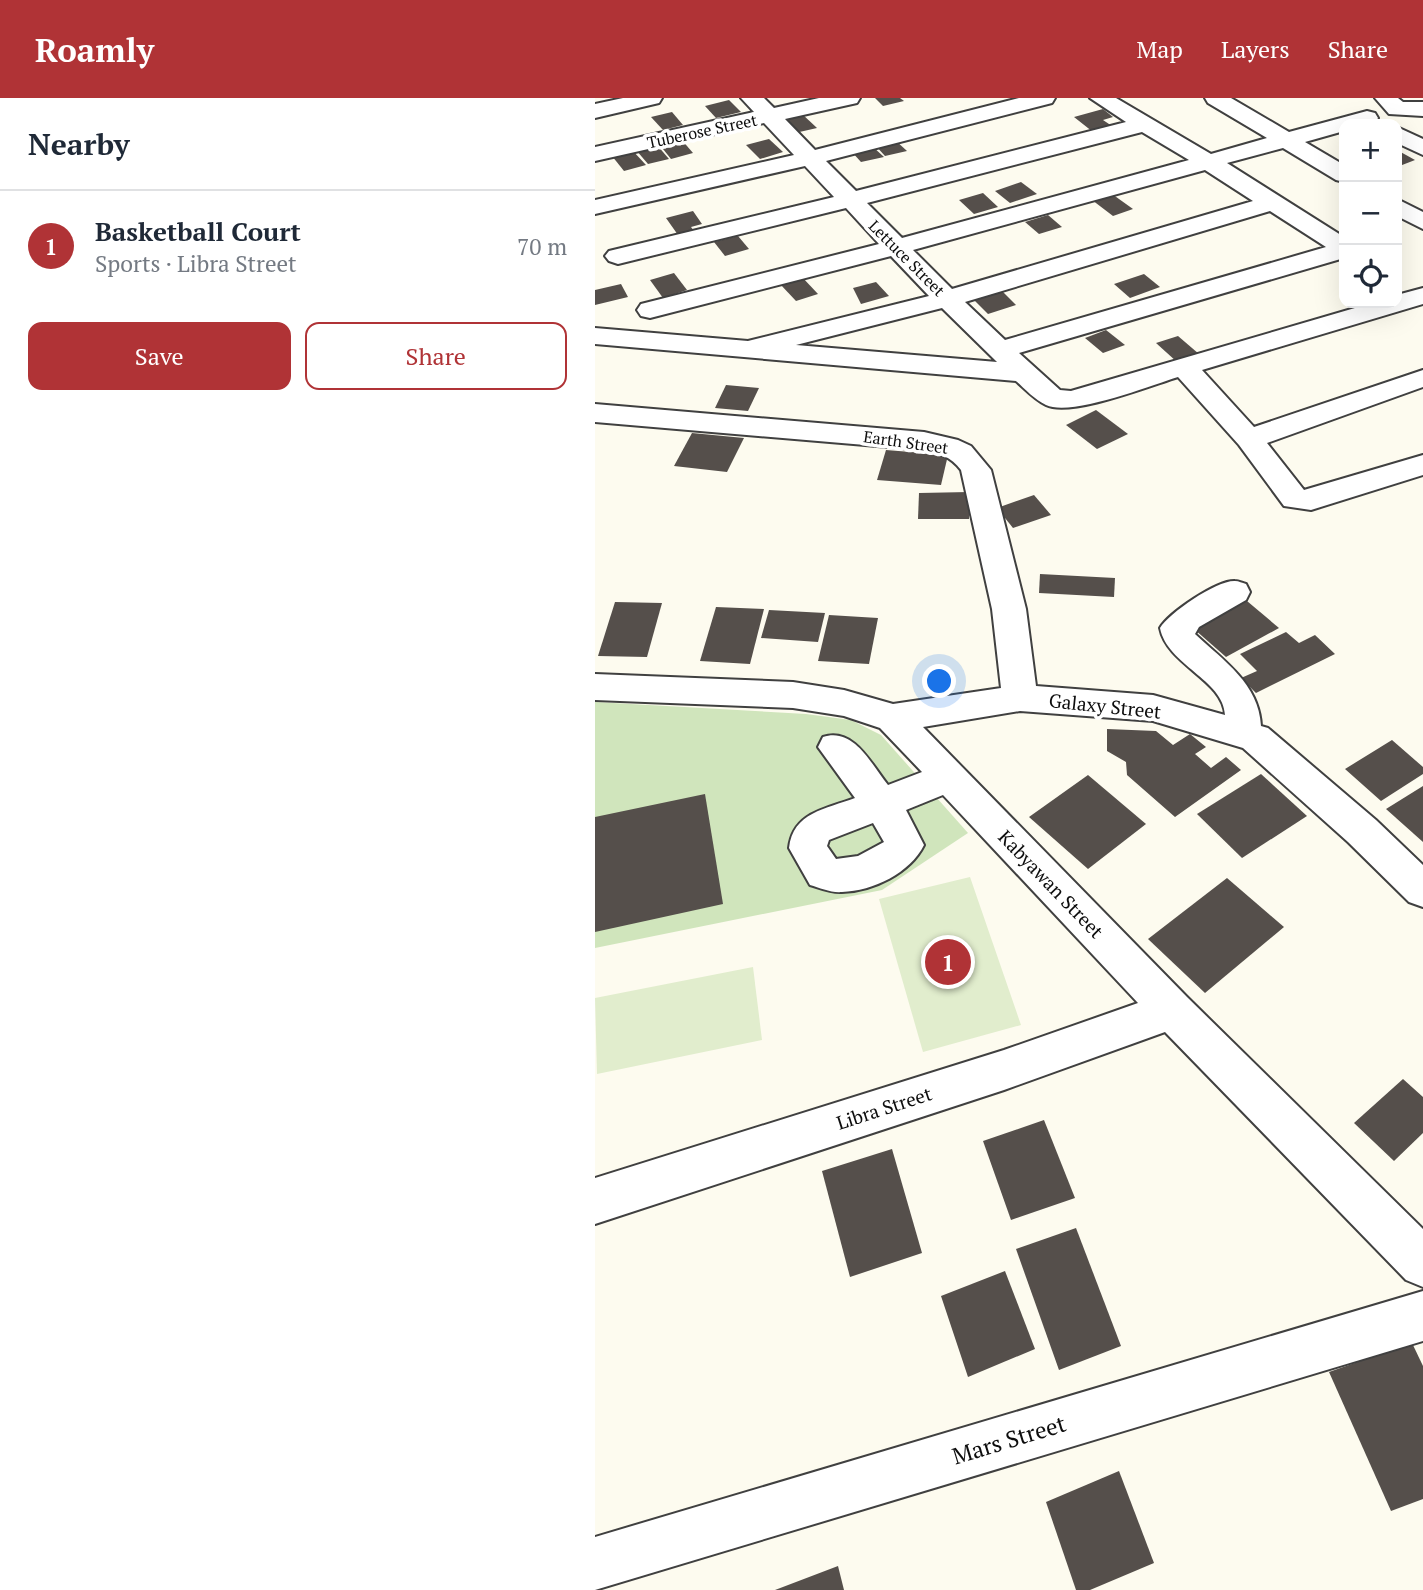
<!DOCTYPE html>
<meta charset="utf-8">
<style>
body{margin:0;font-family:"PT Serif",serif;background:#f6f6f7;color:#1f2937}
.controls{position:absolute;right:21px;top:21px;display:grid;overflow:hidden;border-radius:14px;box-shadow:0 7px 28px #0002}
.controls button{width:63px;height:63px;display:grid;place-items:center;padding:0;border:0;border-bottom:2px solid #e0e1e3;background:#fff;color:#1f2937;font:35px sans-serif}
.you{position:absolute;left:345px;top:584px;width:24px;height:24px;margin:-18px;border:5px solid #fff;border-radius:50%;background:#1a73e8;box-shadow:0 0 0 10px #1a73e833}
.badge{display:grid;place-items:center;width:46px;height:46px;border-radius:50%;background:#b03336;color:#fff;font-size:23px;font-weight:700}
.pin{position:absolute;translate:-50% -50%;border:4px solid #fff;box-shadow:0 2px 7px #0006}
.list{margin:0;padding:0;list-style:none}
h2{display:flex;justify-content:space-between;align-items:center;height:91px;margin:0;padding:0 28px;font-size:30px}
h2 small{font-size:23px;font-weight:400;color:#747a83}
.list li{display:grid;grid-template-columns:46px 1fr auto;gap:21px;align-items:center;box-sizing:border-box;height:112px;padding:0 28px;border-top:2px solid #e0e1e3}
.list b{display:block;font-size:26px;white-space:nowrap}
.list p{margin:0;font-size:23px;white-space:nowrap;color:#747a83}
.list em{font-size:23px;font-style:normal;color:#747a83}
.actions{display:flex;gap:14px;padding:21px 28px}
.actions a{flex:1;padding:16px 0;border:2px solid #b03336;border-radius:14px;text-align:center;font-size:24px;color:#b03336}
.actions .main{background:#b03336;color:#fff}
.icon{flex:none;width:38px;height:38px;fill:none;stroke:currentColor;stroke-width:2;stroke-linecap:round;stroke-linejoin:round}
.map{position:relative;flex:none;width:828px;height:1492px;overflow:hidden}
header{display:flex;align-items:center;gap:42px;box-sizing:border-box;height:98px;padding:0 35px;background:#b03336;color:#fff}
header strong{font-size:33px}
nav{display:flex;gap:38px;margin-inline-start:auto;font-size:24px}
main{display:flex}
aside{flex:1;background:#fff}
.map>svg:first-child{display:block}
</style>
<header>
<strong>Roamly</strong>
<nav><a>Map</a><a>Layers</a><a>Share</a></nav>
</header>
<main>
<aside>
<h2>Nearby<small></small></h2>
<ul class="list">
<li><span class="badge">1</span><div><b>Basketball Court</b><p>Sports · Libra Street</p></div><em>70 m</em></li>
</ul>
<div class="actions"><a class="main">Save</a><a>Share</a></div>
</aside>
<div class="map">
<svg width="828" height="1492" viewBox="0 0 828 1492">
<rect width="100%" height="100%" fill="#fdfbef"/>
<!-- green -->
<path fill="#d0e5bc" d="M0,604L211,616L256,622L286,637L373,735L287,792L0,850Z"/>
<!-- pitch -->
<g fill="#e1edcd">
<path d="M375,779L426,927L328,954L284,801Z"/>
<path d="M158,869L167,942L2,976L0,900Z"/>
</g>
<!-- building -->
<g fill="#554f4b">
<path d="M280,0H305L309,3L288,8Z"/>
<path d="M134,2L146,14L121,20L110,8Z"/>
<path d="M508,11L518,19L508,22L517,28L498,34L479,19Z"/>
<path d="M77,14L88,27L68,32L56,19Z"/>
<path d="M206,15L222,30L200,35L185,20Z"/>
<path d="M86,41L98,55L76,61L64,46Z"/>
<path d="M174,41L188,54L165,61L151,47Z"/>
<path d="M300,42L312,53L290,58L280,47Z"/>
<path d="M62,47L74,61L53,66L41,52Z"/>
<path d="M277,48L289,59L266,64L256,53Z"/>
<path d="M802,52L820,62L802,69Z"/>
<path d="M38,53L51,67L29,73L17,58Z"/>
<path d="M426,84L442,96L415,105L400,93Z"/>
<path d="M388,95L403,109L379,116L364,102Z"/>
<path d="M517,96L538,111L518,118L497,102Z"/>
<path d="M98,113L107,126L96,129L99,133L83,137L71,120Z"/>
<path d="M453,117L467,129L444,136L430,124Z"/>
<path d="M143,138L154,151L130,158L119,144Z"/>
<path d="M79,175L92,192L68,200L55,182Z"/>
<path d="M549,176L565,189L535,200L519,186Z"/>
<path d="M207,179L223,196L201,203L185,186Z"/>
<path d="M281,184L294,198L266,206L258,190Z"/>
<path d="M26,186L33,199L0,207V192Z"/>
<path d="M406,192L421,207L393,216L378,201Z"/>
<path d="M511,232L530,247L508,255L490,240Z"/>
<path d="M583,238L604,256L582,264L561,245Z"/>
<path d="M131,287L164,290L153,313L120,310Z"/>
<path d="M501,312L533,336L502,351L471,327Z"/>
<path d="M97,335L149,340L132,374L79,368Z"/>
<path d="M291,352L353,357L346,387L282,382Z"/>
<path d="M374,394V421H323L324,395Z"/>
<path d="M439,397L456,417L418,430L402,410Z"/>
<path d="M445,476L520,480L519,499L444,495Z"/>
<path d="M652,503L684,530L631,559L599,531Z"/>
<path d="M20,504L67,505L52,559L3,558Z"/>
<path d="M121,509L169,511L155,566L105,563Z"/>
<path d="M174,512L230,515L223,544L166,540Z"/>
<path d="M234,517L283,520L274,566L223,563Z"/>
<path d="M691,534L704,545L720,537L740,556L661,595L646,580L662,573L645,556Z"/>
<path d="M512,631L561,633L578,647L595,636L611,649L600,656L616,670L631,659L646,672L580,719L532,677L531,664L512,653Z"/>
<path d="M797,642L828,669V676L786,703L750,671Z"/>
<path d="M666,676L712,718L647,760L602,716Z"/>
<path d="M493,677L551,726L493,771L434,719Z"/>
<path d="M828,688V744L791,711Z"/>
<path d="M110,696L128,806L0,834V719Z"/>
<path d="M632,780L689,829L610,895L553,841Z"/>
<path d="M808,981L828,999V1035L799,1063L759,1025Z"/>
<path d="M449,1022L480,1100L416,1122L388,1043Z"/>
<path d="M297,1051L327,1155L255,1179L227,1073Z"/>
<path d="M481,1130L526,1248L464,1272L421,1151Z"/>
<path d="M410,1173L440,1251L373,1279L346,1198Z"/>
<path d="M817,1245L828,1268V1401L796,1413L734,1274Z"/>
<path d="M524,1373L559,1465L495,1492H481L451,1404Z"/>
<path d="M243,1468L249,1492H180Z"/>
</g>
<g fill="none" stroke-linecap="round" stroke-linejoin="round">
<defs>
<g id="minor">
<path d="M28,0H67L64,5L0,20V6Z"/>
<path d="M146,0H169L179,10L224,0H265L262,5L190,21L220,52L424,0H460L457,5L231,63L261,93L531,24L495,0H521L616,56L672,40L613,5L610,0H636L694,34L772,13L780,15L783,20L780,25L749,26V33L710,44L749,67V84L741,82L688,50L632,65L749,139V160L424,255L465,292L476,293L777,205H802V197L828,190V206L607,272L659,329L828,272V289L672,345L709,392L828,357V377L716,412L689,408L644,347L583,279C554,288 476,319 451,307C440,302 430,291 421,283L0,246V230L153,243L334,198L296,158L55,220L46,218L42,212L46,206L284,146L251,110L23,166L14,163L10,158L14,153L239,99L210,68L0,116V102L199,57L169,25L0,63V49L159,14ZM547,34L594,62L307,140L272,105ZM610,72L658,103L357,191L318,152ZM675,113L731,149L410,242L370,204ZM347,210L402,264L201,247Z"/>
<path d="M780,0H803L808,4H828V18L794,16Z"/>
<path d="M802,29L828,41V57L802,45Z"/>
<path d="M802,101L828,114V131L802,118Z"/>
<path d="M0,306L329,334L363,342L376,348L396,372L431,511L441,588L558,597L630,617C629,582 572,567 565,530C574,515 622,482 640,483C644,483 647,485 651,486L655,494L651,502L604,529L600,536C629,563 664,586 666,628L673,630L781,722L828,767V809L814,804L753,744L648,650L558,623L425,613L328,629L592,899L828,1131V1189L811,1182L570,934L409,992L0,1126V1080L409,952L543,905L348,697L311,712L329,747C315,775 278,793 247,794C236,795 225,790 215,787L194,750C198,714 231,711 260,700L223,649L228,639C259,629 276,666 293,687L327,674L285,630L249,618L198,610L0,602V576L198,584L249,592L298,606L406,590L397,511L366,372C356,359 345,355 329,352L0,324ZM278,725L289,744L263,758L241,761L232,748L234,742Z"/>
<path d="M828,1193V1243L0,1492V1439Z"/>
</g>
</defs>
<!-- minor casing -->
<use href="#minor" stroke="#404040" stroke-width="4"/>
<!-- minor -->
<use href="#minor" fill="#fff" fill-rule="evenodd"/>
</g>
<g text-anchor="middle" stroke-width="7" stroke-linejoin="round" paint-order="stroke">
<!-- far-street labels -->
<g font-size="16" fill="#0d0d0d" stroke="#fff">
<text transform="translate(107 33) rotate(-12)" y="6">Tuberose Street</text>
<text transform="translate(312 160) rotate(45)" y="6">Lettuce Street</text>
<text transform="translate(311 344) rotate(8)" y="6">Earth Street</text>
</g>
<!-- street labels -->
<g font-size="19" fill="#0d0d0d" stroke="#fff">
<text transform="translate(510 608) rotate(6)" y="7">Galaxy Street</text>
<text transform="translate(456 786) rotate(46)" y="7">Kabyawan Street</text>
<text transform="translate(289 1010) rotate(-18)" y="7">Libra Street</text>
</g>
<!-- near-street labels -->
<g font-size="23" fill="#0d0d0d" stroke="#fff">
<text transform="translate(414 1342) rotate(-17)" y="8">Mars Street</text>
</g>
</g>
</svg>
<div class="controls">
<button>+</button>
<button>−</button>
<button><svg class="icon" aria-label="locate" viewBox="0 0 24 24"><circle cx="12" cy="12" r="6"/><path d="M12 2v4M12 18v4M2 12h4M18 12h4"/></svg></button>
</div>
<div class="you"></div>
<div class="pin badge" style="left:353px;top:864px">1</div>
</div>
</main>
